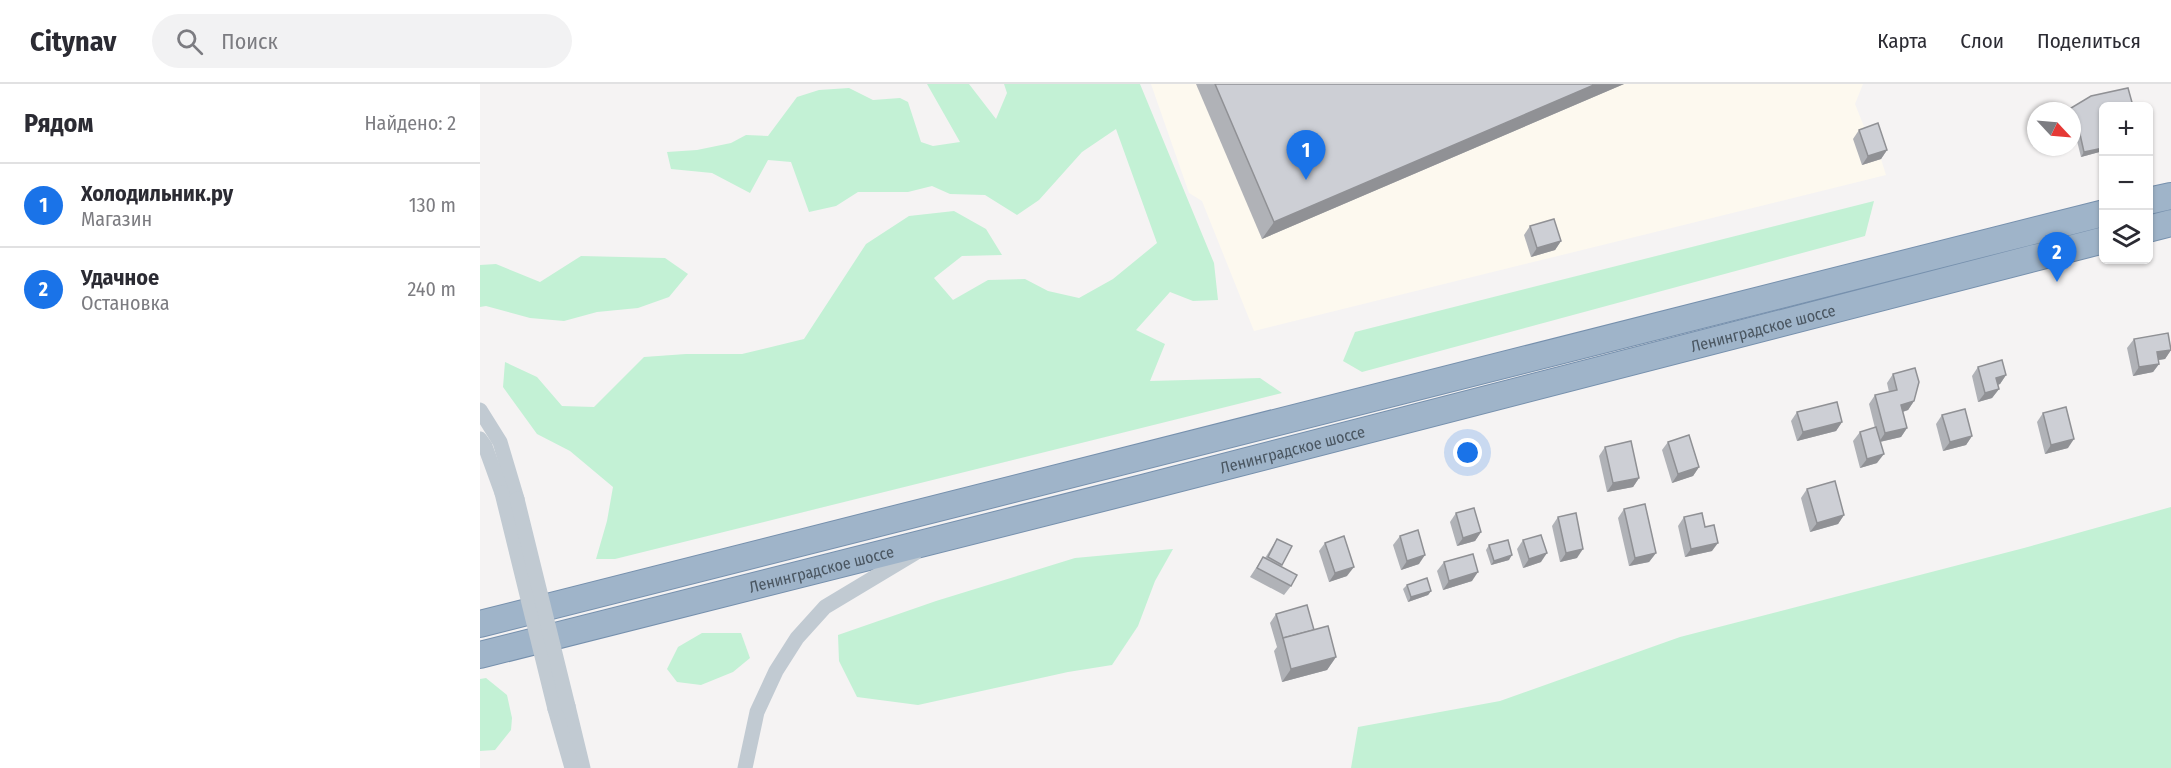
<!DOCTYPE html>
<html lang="ru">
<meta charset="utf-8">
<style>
body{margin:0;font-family:"Fira Sans Condensed",sans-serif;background:#f2f2f3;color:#2b2b33}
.controls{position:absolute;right:18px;top:18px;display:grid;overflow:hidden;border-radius:9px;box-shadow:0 2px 4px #0004}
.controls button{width:54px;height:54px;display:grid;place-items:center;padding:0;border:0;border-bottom:2px solid #e1e1e2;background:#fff;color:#2b2b33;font:30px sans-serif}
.compass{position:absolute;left:1547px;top:18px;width:54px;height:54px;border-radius:50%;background:#fff;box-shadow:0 2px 4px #0004;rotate:116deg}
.you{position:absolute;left:988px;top:369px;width:21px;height:21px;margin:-15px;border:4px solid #fff;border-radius:50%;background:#1a73e8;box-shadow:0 0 0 9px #1a73e833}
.badge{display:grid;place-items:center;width:39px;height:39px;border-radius:50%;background:#1a73e8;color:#fff;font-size:20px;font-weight:700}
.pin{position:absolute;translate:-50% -50px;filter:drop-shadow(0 2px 3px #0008)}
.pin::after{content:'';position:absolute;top:32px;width:21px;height:18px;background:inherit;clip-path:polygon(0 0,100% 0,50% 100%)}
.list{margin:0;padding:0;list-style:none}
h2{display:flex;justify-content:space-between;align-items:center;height:78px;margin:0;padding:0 24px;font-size:26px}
h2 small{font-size:20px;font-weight:400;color:#7c7c81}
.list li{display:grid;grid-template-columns:39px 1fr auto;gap:18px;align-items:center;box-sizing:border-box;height:84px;padding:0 24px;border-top:2px solid #e1e1e2}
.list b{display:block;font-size:22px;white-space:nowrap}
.list p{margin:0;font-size:20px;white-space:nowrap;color:#7c7c81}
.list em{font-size:20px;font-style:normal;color:#7c7c81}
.icon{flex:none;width:33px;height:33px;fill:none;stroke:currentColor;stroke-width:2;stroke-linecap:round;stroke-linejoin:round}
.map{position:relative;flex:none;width:1691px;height:684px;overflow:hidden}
header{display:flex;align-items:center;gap:36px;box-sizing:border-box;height:84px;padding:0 30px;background:#fff;border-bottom:2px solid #e1e1e2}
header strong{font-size:28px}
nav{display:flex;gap:33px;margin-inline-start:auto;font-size:21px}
.search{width:420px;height:54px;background:#f2f2f3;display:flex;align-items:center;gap:15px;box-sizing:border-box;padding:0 21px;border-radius:33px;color:#7c7c81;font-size:22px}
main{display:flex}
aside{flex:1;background:#fff}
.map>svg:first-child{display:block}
</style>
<header>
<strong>Citynav</strong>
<div class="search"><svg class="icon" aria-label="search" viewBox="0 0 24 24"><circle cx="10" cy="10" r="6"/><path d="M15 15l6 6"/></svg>Поиск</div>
<nav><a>Карта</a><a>Слои</a><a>Поделиться</a></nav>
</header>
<main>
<aside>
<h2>Рядом<small>Найдено: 2</small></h2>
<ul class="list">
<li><span class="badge">1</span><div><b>Холодильник.ру</b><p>Магазин</p></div><em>130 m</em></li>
<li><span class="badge">2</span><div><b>Удачное</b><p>Остановка</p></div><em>240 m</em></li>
</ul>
</aside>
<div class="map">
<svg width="1691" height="684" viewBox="0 0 1691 684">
<rect width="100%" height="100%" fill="#f5f3f3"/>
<!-- commercial -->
<path fill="#fdf9ef" d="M671,0H1383L1375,20L1387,50L1401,75L1406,91L774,247L722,117L709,109Z"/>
<!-- green -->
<g fill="#c3f1d5">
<path d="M447,0H489L516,35L527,9L524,0H660L734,179L738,216L713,217L690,208L656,246L685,260L670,297L780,294L802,309L135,475H116L127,437L133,403L90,367L57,350L23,303L25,278L57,293L82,322L114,323L164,273L206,270H262L324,255L386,160L429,132L474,127L506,145L522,171L482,172L454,194L473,216L508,196L545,195L568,207L599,214L633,195L677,159L636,45L602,68L559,116L537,131L505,111L470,110L452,102L428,108H378L356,122L329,128L311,78L288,76L270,109L232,89L191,85L187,68L217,66L251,59L266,51L288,52L317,13L339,6L369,4L393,16L420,14L428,18L441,58L453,62L480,58Z"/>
<path d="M1394,117L1385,152L882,288L863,277L875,248Z"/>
<path d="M101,172L185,174L208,190L189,213L158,224L117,228L84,237L50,234L6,222L0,223V181L16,180L60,198Z"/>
<path d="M1691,423V684H871L878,643L1020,617L1200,553L1544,464Z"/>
<path d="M693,465L675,497L658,542L632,581L588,588L438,621L377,613L359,577L358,551L456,517L595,474Z"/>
<path d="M222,549H261L270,574L253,588L221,601L197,598L187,585L198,563Z"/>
<path d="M6,594L27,611L32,634L31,646L15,666L0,667V595Z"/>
</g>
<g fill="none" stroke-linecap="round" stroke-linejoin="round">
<defs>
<g id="trunk">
<path d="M1668,117L1691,112"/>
<path d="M1668,145L1691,139"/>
<path d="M0,540L1624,129"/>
<path id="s1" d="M0,571L666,403L1624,156"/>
</g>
</defs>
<!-- trunk casing -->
<use href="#trunk" stroke="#7690ad" stroke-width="28"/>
<!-- minor -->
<g stroke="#c1cad2" stroke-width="15">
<path d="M0,326L20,358L37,415"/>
<path d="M0,355L5,362L22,409"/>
<path d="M88,622L103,684"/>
<path d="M75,625L92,684"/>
<path d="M265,684L277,628L296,587L317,554L345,523L435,469"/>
</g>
<!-- trunk -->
<use href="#trunk" stroke="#9fb4c9" stroke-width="26"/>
<!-- minor-bridge -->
<g stroke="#c1cad2" stroke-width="15">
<path d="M22,409L75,625"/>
<path d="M37,415L88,622"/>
</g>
</g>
<!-- wall -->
<g fill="#b0b2b7">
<path d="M716,0H1144L782,155Z"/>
<path d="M1611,12L1623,67L1601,73L1593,41Z"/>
<path d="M1379,46L1407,66L1401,75L1382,81L1373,55Z"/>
<path d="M1050,142L1081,157L1075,166L1051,173L1044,151Z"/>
<path d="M1654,255L1691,266L1685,275L1679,276V280L1673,288L1653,292L1647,264Z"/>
<path d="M1498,283L1526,291L1520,300L1518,301L1519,305L1512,314L1498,318L1492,292Z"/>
<path d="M1413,290L1434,317L1428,326L1423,328L1427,344L1421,353L1400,358L1397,379L1380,384L1373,357L1380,348L1395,344L1389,320L1395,311L1409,308L1407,299Z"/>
<path d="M1317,328L1362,338L1356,347L1317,357L1311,337Z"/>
<path d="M1563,329L1588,364L1565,370L1557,338Z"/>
<path d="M1462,331L1492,352L1486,361L1463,367L1456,340Z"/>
<path d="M1188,358L1219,383L1213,392L1192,399L1182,366Z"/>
<path d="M1125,363L1159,394L1153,403L1127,408L1119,372Z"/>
<path d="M1327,405L1364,431L1358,440L1330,448L1321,414Z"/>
<path d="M1144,425L1176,469L1169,478L1149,482L1138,434Z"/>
<path d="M976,429L1001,448L995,457L977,462L970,438Z"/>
<path d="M1078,433L1097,474L1080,478L1072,442Z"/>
<path d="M1204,433L1232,467L1205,473L1198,442Z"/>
<path d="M920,452L939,480L921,486L913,461Z"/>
<path d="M797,455L812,462L801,483L811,502L804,511L770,493L783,473L785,474Z"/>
<path d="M1043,456L1061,478L1043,484L1037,465Z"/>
<path d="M845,459L867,492L849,498L839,467Z"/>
<path d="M1009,461L1029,476L1011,481L1006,466Z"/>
<path d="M964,478L992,497L963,506L957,487Z"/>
<path d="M927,501L951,507L948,511L928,518L923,505Z"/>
<path d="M796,530L834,546L856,573L847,586L802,598L794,567L797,563L790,539Z"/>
</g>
<!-- shaded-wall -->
<g fill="#909195">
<path d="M1116,0H1144L782,155L794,138Z"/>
<path d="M1623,64V67L1601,73L1604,68Z"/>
<path d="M1407,66L1401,75L1382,81L1388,72Z"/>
<path d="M1081,157L1075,166L1051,173L1057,164Z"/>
<path d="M1691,266L1685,275L1671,277L1677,268Z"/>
<path d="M1679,280L1673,288L1653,292L1659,283Z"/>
<path d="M1526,291L1520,300L1510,303L1516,294Z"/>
<path d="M1519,305L1512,314L1498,318L1505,309Z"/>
<path d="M1434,317L1428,326L1415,330L1421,321Z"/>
<path d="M1362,338L1356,347L1317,357L1323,348Z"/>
<path d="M1427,344L1421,353L1399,358L1405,349Z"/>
<path d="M1492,352L1486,361L1463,367L1470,358Z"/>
<path d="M1594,355L1588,364L1565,370L1571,361Z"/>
<path d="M1404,370L1397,379L1380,384L1387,375Z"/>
<path d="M1219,383L1213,392L1192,399L1198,390Z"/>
<path d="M1159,394L1153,403L1127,408L1133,399Z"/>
<path d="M1364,431L1358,440L1330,448L1337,439Z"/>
<path d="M1001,448L995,457L977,462L983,454Z"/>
<path d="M1238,459L1232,467L1205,473L1211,465Z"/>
<path d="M1103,465L1097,474L1080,478L1086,469Z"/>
<path d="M1067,469L1061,478L1043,484L1049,475Z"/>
<path d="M1176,469L1169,478L1149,482L1155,474Z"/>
<path d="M945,471L939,480L921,486L927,477Z"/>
<path d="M1032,471L1029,476L1011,481L1014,477Z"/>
<path d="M874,483L867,492L849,498L855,489Z"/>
<path d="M998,488L992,497L963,506L969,497Z"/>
<path d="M951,507L948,511L928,518L931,513Z"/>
<path d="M856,573L847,586L802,598L811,585Z"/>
</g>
<!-- building -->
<g fill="#cdcfd5" stroke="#909195" stroke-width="1.5">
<path d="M735,0H1116L794,138Z"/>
<path d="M1648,4L1653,22H1623V64L1604,68L1597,37L1592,38V27H1586L1611,12Z"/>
<path d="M1398,39L1407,66L1388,72L1379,46Z"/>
<path d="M1074,135L1081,157L1057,164L1050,142Z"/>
<path d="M1688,249L1691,266L1677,268L1679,280L1659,283L1654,255Z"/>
<path d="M1522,276L1526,291L1516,294L1519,305L1505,309L1498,283Z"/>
<path d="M1435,284L1439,298L1434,317L1421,321L1427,344L1405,349L1395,311L1417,306L1413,290Z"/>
<path d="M1357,318L1362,338L1323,348L1317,328Z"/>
<path d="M1586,323L1594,355L1571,361L1563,329Z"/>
<path d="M1485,325L1492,352L1470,358L1462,331Z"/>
<path d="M1396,343L1404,370L1387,375L1380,348Z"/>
<path d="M1209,351L1219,383L1198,390L1188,358Z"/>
<path d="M1151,357L1159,394L1133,399L1125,363Z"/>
<path d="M1355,397L1364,431L1337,439L1327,405Z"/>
<path d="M1165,420L1176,469L1155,474L1144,425Z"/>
<path d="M994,424L1001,448L983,454L976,429Z"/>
<path d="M1096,429L1103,465L1086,469L1078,433Z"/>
<path d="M1222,429L1225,443L1234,441L1238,459L1211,465L1204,433Z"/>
<path d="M938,446L945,471L927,477L920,452Z"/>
<path d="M1061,451L1067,469L1049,475L1043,456Z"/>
<path d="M864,452L874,483L855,489L845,459Z"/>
<path d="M797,455L812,462L802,481L788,473Z"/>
<path d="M1028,456L1032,471L1014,477L1009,461Z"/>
<path d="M993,470L998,488L969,497L964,478Z"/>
<path d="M783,473L817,491L811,502L777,484Z"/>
<path d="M947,494L951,507L931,513L927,501Z"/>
<path d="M827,521L834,546L803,554L796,530Z"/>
<path d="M848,542L856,573L811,585L803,554Z"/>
</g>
<g text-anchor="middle" stroke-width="4.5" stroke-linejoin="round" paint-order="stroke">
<!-- street labels -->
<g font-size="16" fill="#4a5661" stroke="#fff">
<text dy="6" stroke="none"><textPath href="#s1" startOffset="1324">Ленинградское шоссе</textPath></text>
<text dy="6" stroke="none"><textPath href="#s1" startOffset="838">Ленинградское шоссе</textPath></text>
<text dy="6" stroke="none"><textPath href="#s1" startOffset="352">Ленинградское шоссе</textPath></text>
</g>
</g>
</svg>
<div class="controls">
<button>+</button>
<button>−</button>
<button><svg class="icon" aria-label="layers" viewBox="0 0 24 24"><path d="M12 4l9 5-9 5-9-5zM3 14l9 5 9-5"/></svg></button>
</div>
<svg class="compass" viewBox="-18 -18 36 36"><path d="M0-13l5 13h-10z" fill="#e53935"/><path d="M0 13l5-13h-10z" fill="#7c7c81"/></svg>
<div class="you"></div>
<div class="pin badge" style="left:826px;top:96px">1</div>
<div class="pin badge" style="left:1577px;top:198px">2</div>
</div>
</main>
